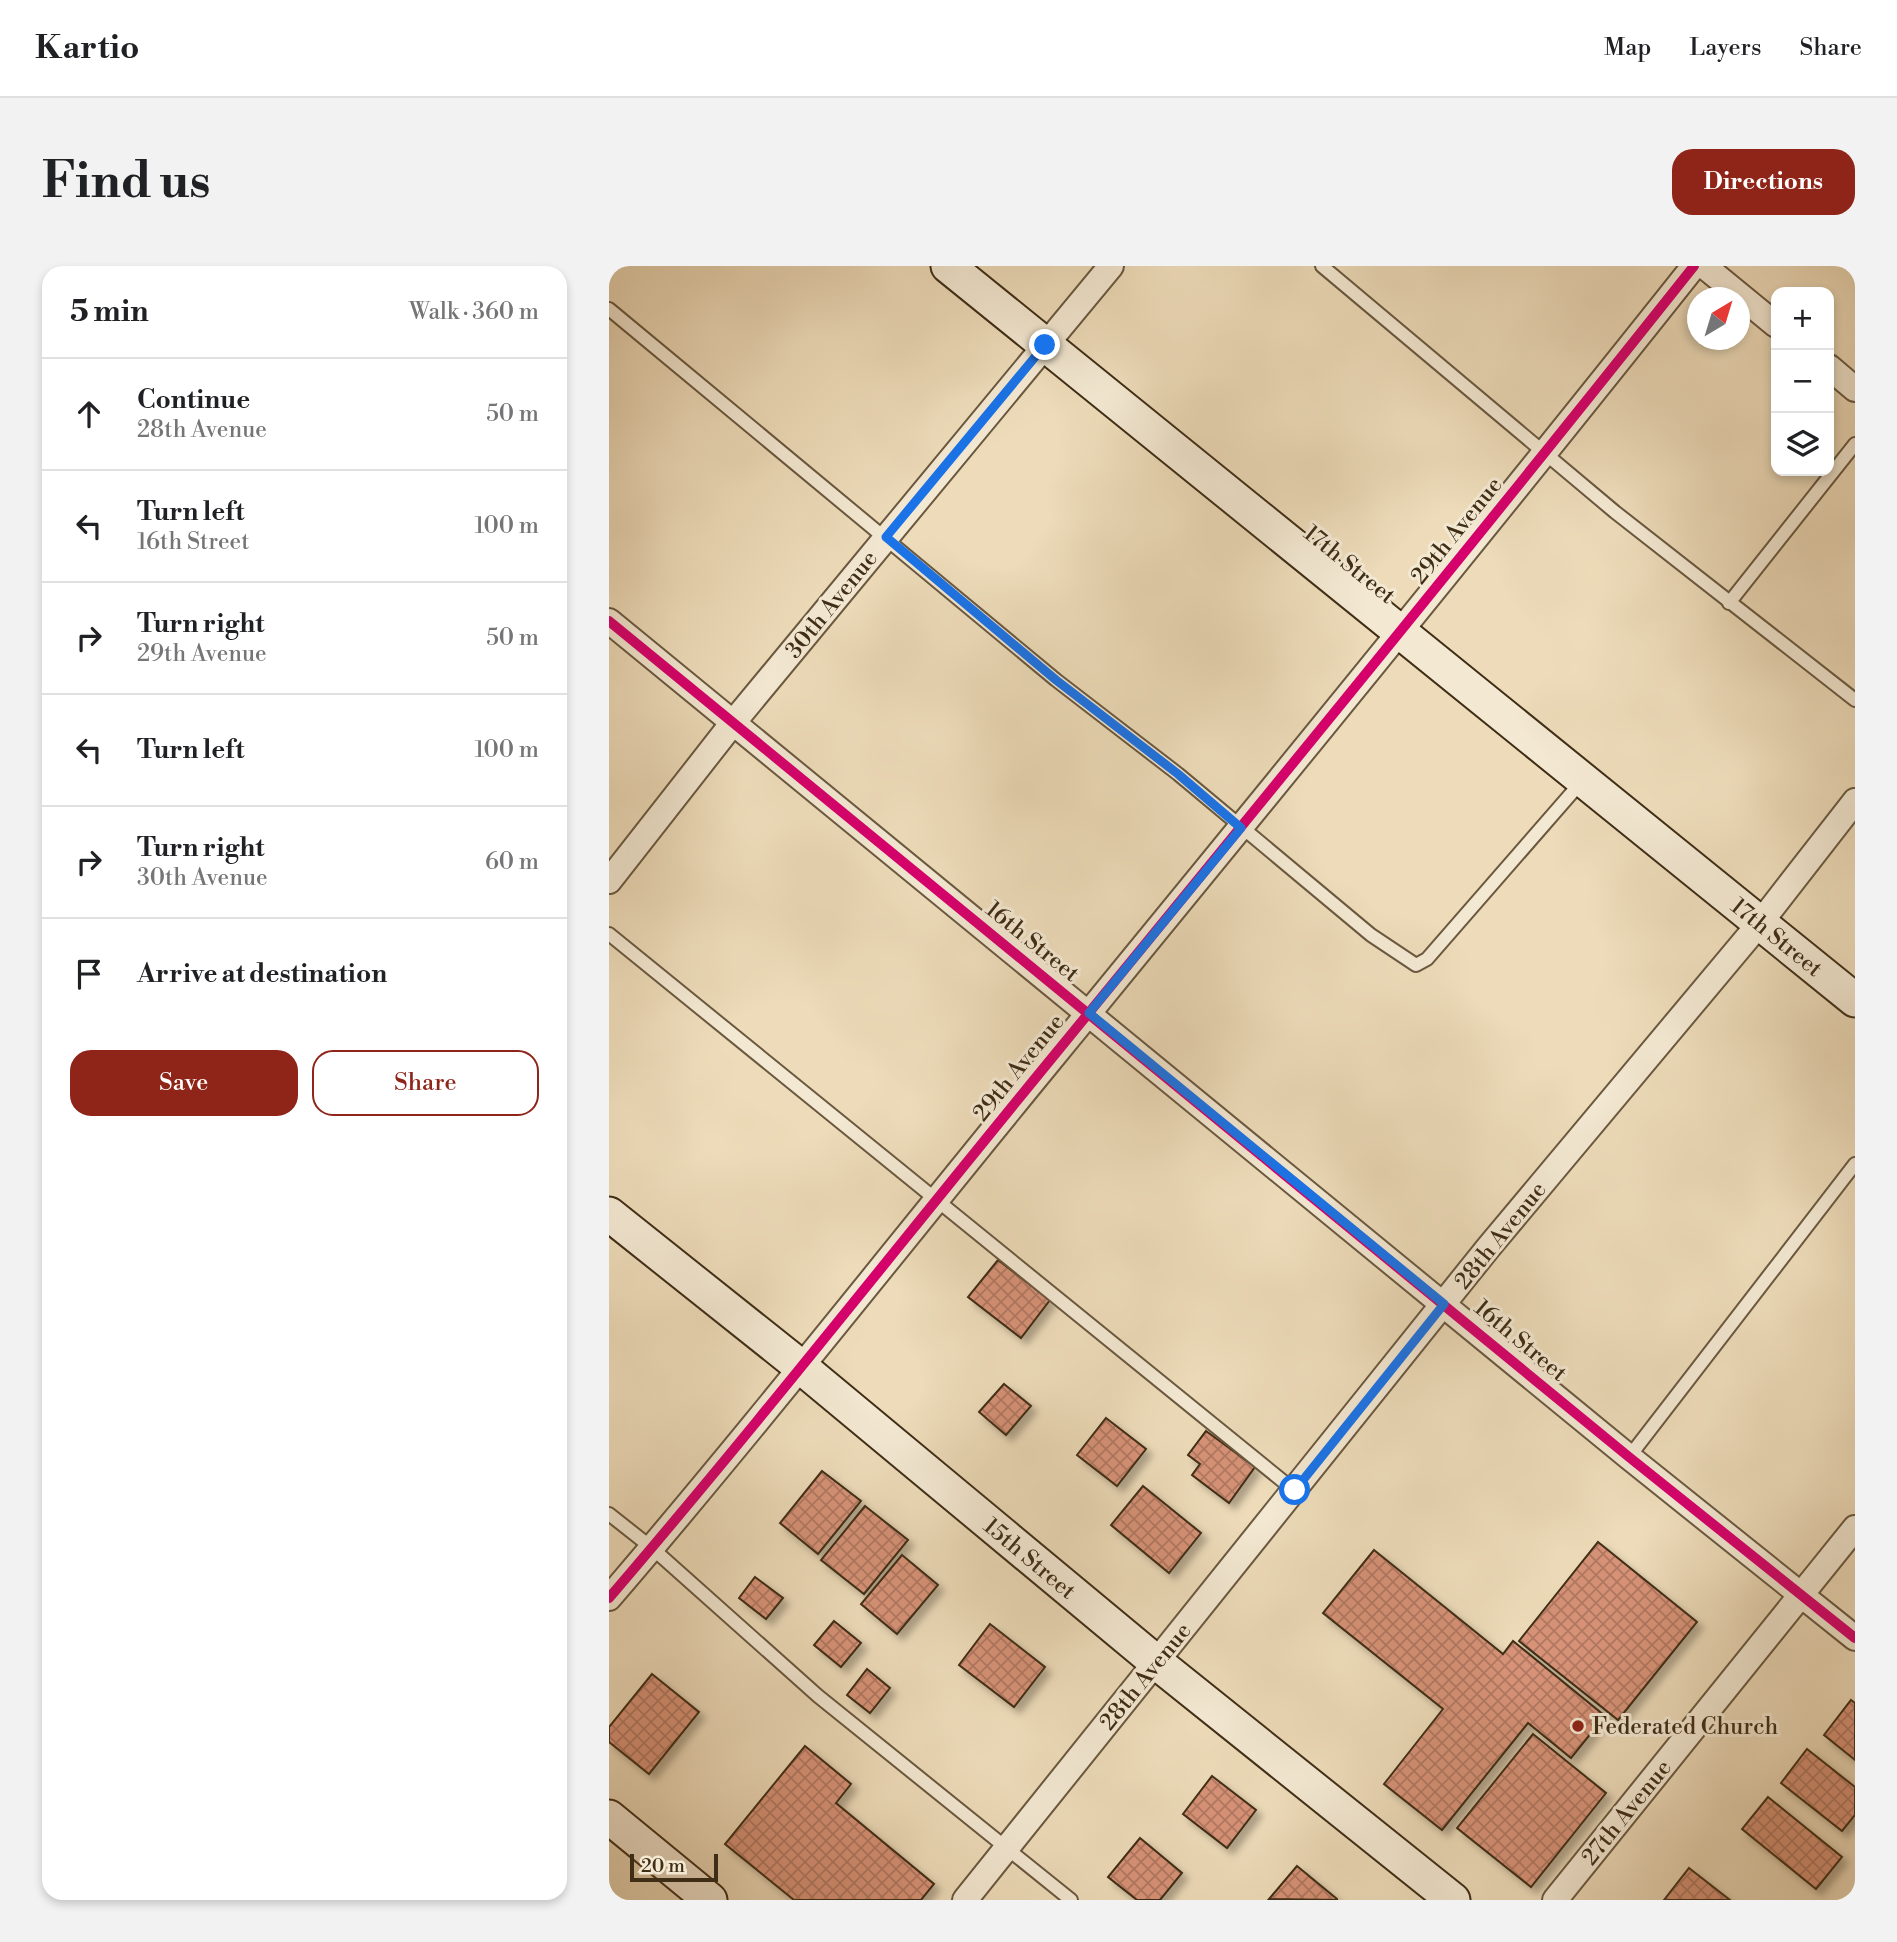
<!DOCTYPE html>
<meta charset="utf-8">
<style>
body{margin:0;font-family:"Libre Bodoni",serif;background:#f2f2f2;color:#202124}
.controls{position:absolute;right:21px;top:21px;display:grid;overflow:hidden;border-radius:14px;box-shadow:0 4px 10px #0003}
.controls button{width:63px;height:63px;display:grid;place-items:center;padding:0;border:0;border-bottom:2px solid #e0e0e0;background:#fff;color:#202124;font:35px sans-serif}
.compass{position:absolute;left:1078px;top:21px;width:63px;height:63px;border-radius:50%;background:#fff;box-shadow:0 4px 10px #0003;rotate:38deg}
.scale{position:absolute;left:21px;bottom:18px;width:88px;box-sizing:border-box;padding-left:7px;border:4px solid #3f2d16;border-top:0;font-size:19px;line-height:24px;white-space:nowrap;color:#3f2d16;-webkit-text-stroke:5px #f3e8d2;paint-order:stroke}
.stop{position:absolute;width:21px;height:21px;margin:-16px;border:5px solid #1a73e8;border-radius:50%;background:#fff}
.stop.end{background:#1a73e8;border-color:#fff;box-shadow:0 2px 7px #0008}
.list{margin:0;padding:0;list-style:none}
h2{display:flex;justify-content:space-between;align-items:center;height:91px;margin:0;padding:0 28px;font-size:30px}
h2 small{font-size:23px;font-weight:400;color:#757577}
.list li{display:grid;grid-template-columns:46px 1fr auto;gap:21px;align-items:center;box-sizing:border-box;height:112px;padding:0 28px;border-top:2px solid #e0e0e0}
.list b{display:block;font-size:26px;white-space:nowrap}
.list p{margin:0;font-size:23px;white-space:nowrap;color:#757577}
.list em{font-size:23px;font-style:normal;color:#757577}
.actions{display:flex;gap:14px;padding:21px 28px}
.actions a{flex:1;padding:16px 0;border:2px solid #8f2418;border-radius:21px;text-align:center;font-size:24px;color:#8f2418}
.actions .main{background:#8f2418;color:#fff}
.icon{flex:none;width:38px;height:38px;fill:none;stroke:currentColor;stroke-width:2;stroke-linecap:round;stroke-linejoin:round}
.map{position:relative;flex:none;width:1246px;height:1634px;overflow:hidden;border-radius:21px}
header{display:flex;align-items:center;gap:42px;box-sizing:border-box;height:98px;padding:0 35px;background:#fff;border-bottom:2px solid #e0e0e0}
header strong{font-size:33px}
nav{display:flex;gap:38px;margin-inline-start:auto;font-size:24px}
.intro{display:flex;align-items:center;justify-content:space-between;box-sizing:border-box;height:168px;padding:0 42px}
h1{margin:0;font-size:49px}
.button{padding:18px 32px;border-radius:21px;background:#8f2418;color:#fff;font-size:24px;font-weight:700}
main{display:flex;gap:42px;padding:0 42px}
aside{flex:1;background:#fff;border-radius:21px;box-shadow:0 4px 10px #0003}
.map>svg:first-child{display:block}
</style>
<header>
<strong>Kartio</strong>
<nav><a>Map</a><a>Layers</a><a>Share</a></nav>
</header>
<div class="intro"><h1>Find us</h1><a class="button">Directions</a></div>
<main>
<aside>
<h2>5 min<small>Walk · 360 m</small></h2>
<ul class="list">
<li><svg class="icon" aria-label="ahead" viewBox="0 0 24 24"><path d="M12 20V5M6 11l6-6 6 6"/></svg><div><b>Continue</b><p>28th Avenue</p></div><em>50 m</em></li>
<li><svg class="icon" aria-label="left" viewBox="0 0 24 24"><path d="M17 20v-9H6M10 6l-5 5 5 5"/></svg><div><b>Turn left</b><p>16th Street</p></div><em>100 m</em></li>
<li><svg class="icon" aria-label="right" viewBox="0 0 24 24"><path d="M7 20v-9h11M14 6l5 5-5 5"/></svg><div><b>Turn right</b><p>29th Avenue</p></div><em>50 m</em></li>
<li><svg class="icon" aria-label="left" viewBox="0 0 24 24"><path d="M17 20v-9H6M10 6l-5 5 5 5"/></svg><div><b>Turn left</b></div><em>100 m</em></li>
<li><svg class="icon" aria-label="right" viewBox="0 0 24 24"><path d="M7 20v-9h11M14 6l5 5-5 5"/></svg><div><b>Turn right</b><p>30th Avenue</p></div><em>60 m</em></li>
<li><svg class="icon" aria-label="arrive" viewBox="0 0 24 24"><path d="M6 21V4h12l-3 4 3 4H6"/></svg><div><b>Arrive at destination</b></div></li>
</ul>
<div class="actions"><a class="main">Save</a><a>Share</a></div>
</aside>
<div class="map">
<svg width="1246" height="1634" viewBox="0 0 1246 1634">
<defs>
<pattern id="building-cross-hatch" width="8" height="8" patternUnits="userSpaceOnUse" patternTransform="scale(1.75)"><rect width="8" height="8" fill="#d79277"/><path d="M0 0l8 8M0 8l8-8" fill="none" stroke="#b07861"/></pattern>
<filter id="shadow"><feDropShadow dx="6" dy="6" stdDeviation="3.5" flood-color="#0004"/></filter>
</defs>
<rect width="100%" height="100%" fill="#eddbb9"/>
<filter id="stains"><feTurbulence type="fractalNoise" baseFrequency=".00286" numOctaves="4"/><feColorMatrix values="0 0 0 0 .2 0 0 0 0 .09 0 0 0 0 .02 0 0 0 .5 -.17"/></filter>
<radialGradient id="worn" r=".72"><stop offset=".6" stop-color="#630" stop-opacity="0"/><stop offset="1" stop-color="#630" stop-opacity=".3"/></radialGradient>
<!-- building -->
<g fill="url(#building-cross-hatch)" stroke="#3f2d16" stroke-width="2" filter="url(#shadow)">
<path d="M389,994L441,1034L412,1072L359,1031Z"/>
<path d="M395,1118L422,1140L397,1169L370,1146Z"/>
<path d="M497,1152L537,1183L508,1220L468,1189Z"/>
<path d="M597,1165L646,1201L620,1237L583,1209L591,1198L579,1189Z"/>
<path d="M213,1205L252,1235L209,1288L171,1257Z"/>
<path d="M534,1220L592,1267L560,1307L502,1259Z"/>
<path d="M256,1240L299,1274L255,1328L212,1294Z"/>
<path d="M989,1276L1088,1356L1009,1454L910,1375Z"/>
<path d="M765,1284L894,1388L904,1375L996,1450L962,1492L919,1457L833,1564L775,1518L834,1443L714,1347Z"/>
<path d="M293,1289L329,1319L288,1368L252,1338Z"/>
<path d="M146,1311L174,1332L157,1353L130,1332Z"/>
<path d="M225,1355L252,1377L232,1401L205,1379Z"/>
<path d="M381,1358L436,1401L405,1441L350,1399Z"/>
<path d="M258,1403L281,1422L261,1447L238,1429Z"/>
<path d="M43,1408L90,1446L40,1508L0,1476V1461Z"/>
<path d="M1242,1434L1246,1437V1494L1215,1469Z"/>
<path d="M924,1468L997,1527L922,1621L848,1562Z"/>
<path d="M196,1480L242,1518L227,1537L325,1618L312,1634H185L116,1578Z"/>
<path d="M1198,1483L1246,1521V1549L1233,1565L1172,1517Z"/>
<path d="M603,1510L647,1544L618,1582L574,1548Z"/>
<path d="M1159,1531L1233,1591L1207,1623L1133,1563Z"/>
<path d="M531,1572L573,1607L551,1634H528L499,1611Z"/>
<path d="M688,1600L728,1633V1634L660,1633Z"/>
<path d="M1080,1602L1121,1634H1055Z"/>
</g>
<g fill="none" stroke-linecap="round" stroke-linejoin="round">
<defs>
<g id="lane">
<path d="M713,0L1006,246L1246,434"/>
<path d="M0,43L447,414L569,508L762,669L807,699L818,693L974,514"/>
<path d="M1120,337L1246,178"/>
<path d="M0,668L686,1225"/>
<path d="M1020,1191L1246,898"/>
<path d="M0,1248L43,1282L209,1430L462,1634"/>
</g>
<g id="street">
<path d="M1095,0L1167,59"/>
<path d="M1220,101L1246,123"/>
<path d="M0,355L1020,1191L1246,1372"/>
<path d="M0,615L123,458L502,0"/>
<path d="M0,1332C150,1157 292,976 438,798C655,533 872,268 1085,0"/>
<path d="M356,1634L879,982L1151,657L1246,535"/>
<path d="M946,1634L1246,1262"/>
</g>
<g id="secondary">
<path d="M339,0L1246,734"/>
<path d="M0,948L192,1101L547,1396L844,1634"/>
<path d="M0,1551L101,1634"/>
</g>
</defs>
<!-- lane casing -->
<use href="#lane" stroke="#6a583f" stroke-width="16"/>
<!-- street casing -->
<use href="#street" stroke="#6a583f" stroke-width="28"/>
<!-- secondary casing -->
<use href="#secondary" stroke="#3f2d16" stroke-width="37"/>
<!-- lane -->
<use href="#lane" stroke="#f3e8d2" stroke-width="12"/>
<!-- street -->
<use href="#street" stroke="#f3e8d2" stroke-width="24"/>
<!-- secondary -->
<use href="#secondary" stroke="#f3e8d2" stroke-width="33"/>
<defs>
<g id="cycleway">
<path d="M0,355L1020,1191L1246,1372"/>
<path d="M0,1332C150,1157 292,976 438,798C655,533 872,268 1085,0"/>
</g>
</defs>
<!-- cycleway casing -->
<use href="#cycleway" stroke="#f3e8d2" stroke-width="15"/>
<!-- cycleway -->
<use href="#cycleway" stroke="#d6006c" stroke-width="10"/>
</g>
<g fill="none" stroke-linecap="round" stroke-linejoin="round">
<!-- route -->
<path stroke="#1a73e8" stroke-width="9" d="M436,79L277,271L447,414L569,508L632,562L480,747L835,1038L686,1224"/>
</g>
<!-- markers -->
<circle fill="#8f2418" stroke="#f3e8d2" stroke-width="2.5" cx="969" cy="1460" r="7"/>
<g text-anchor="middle" stroke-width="6" stroke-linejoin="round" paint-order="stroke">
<!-- street labels -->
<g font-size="23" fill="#3f2d16" stroke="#f3e8d2">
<text transform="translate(847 264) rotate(-51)" y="8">29th Avenue</text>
<text transform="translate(741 298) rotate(39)" y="8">17th Street</text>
<text transform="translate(222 338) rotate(-51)" y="8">30th Avenue</text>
<text transform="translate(1168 671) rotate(39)" y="8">17th Street</text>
<text transform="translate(424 675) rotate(39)" y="8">16th Street</text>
<text transform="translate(409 801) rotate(-51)" y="8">29th Avenue</text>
<text transform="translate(891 969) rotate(-51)" y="8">28th Avenue</text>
<text transform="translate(912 1074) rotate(40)" y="8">16th Street</text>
<text transform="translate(421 1292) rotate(40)" y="8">15th Street</text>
<text transform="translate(536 1410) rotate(-51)" y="8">28th Avenue</text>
<text transform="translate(1017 1546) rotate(-51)" y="8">27th Avenue</text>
</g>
<!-- poi labels -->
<g font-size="23" fill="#3f2d16" stroke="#f3e8d2" text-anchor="start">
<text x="983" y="1468">Federated Church</text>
</g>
</g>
<rect width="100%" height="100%" filter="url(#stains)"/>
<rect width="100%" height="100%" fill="url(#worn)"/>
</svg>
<div class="controls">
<button>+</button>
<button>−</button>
<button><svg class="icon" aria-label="layers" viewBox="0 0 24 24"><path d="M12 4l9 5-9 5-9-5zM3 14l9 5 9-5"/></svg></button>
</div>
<svg class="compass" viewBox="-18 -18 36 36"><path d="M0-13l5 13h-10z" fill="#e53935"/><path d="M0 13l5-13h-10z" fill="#757577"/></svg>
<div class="scale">20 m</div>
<div class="stop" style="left:686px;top:1224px"></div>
<div class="stop end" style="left:436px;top:79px"></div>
</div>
</main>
